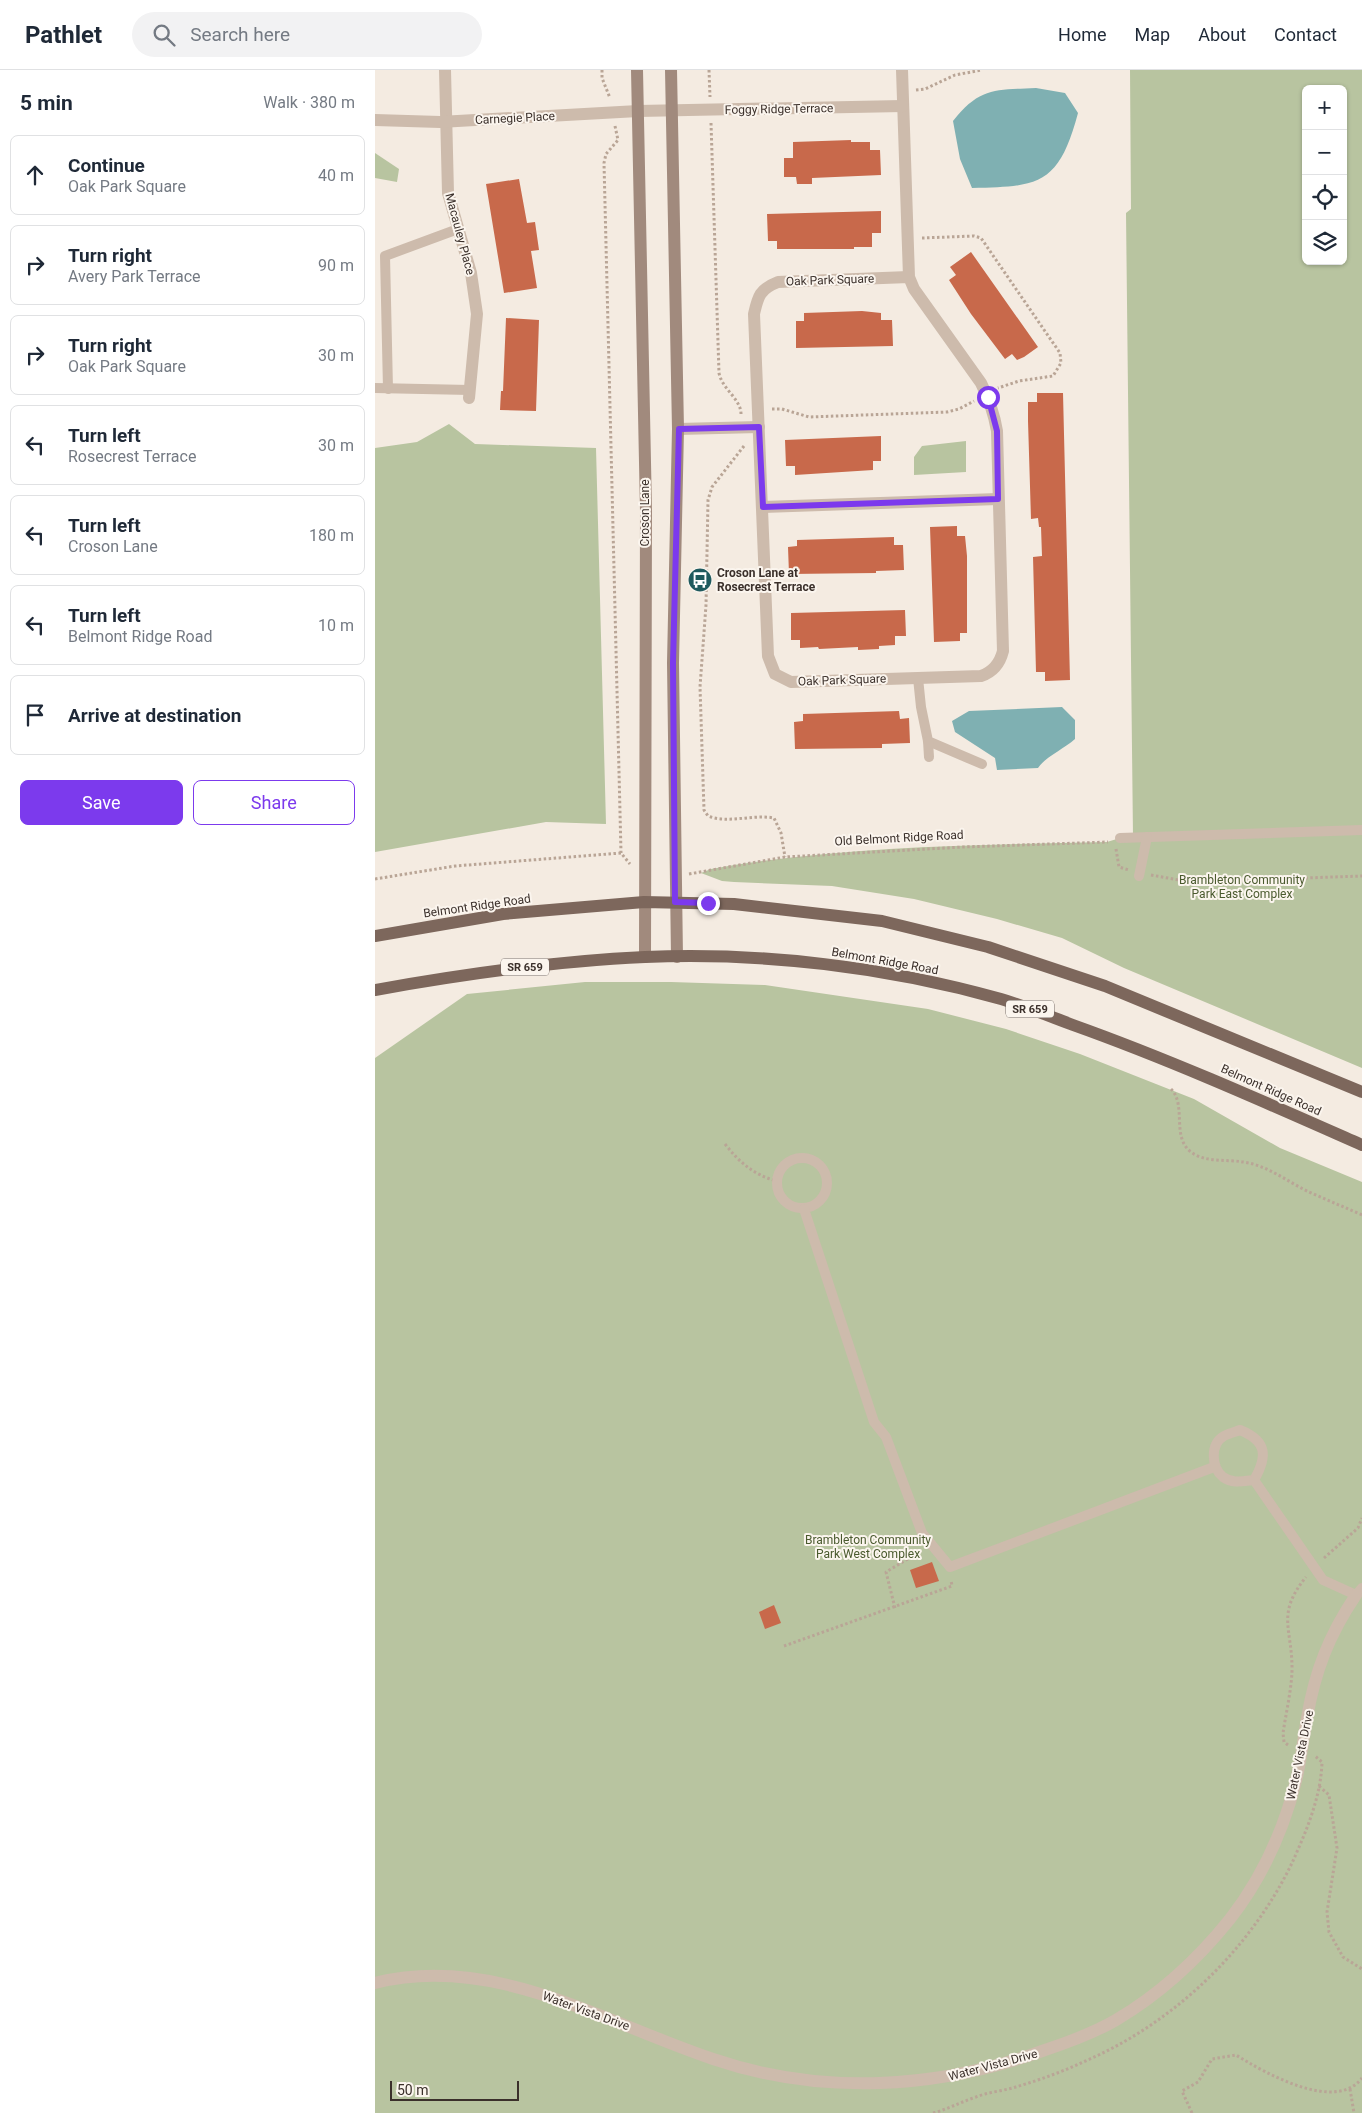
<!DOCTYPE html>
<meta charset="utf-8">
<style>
body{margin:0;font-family:Roboto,sans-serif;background:#f2f2f3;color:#1f2937}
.controls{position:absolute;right:15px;top:15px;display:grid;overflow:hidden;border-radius:8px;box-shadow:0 1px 4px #0004}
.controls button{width:45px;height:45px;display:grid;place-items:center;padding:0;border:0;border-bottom:1px solid #e0e1e3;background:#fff;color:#1f2937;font:25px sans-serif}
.scale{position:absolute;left:15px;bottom:12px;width:129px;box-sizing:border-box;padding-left:5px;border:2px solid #3b302b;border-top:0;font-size:14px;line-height:18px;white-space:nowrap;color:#3b302b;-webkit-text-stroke:4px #fbf5ee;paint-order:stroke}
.stop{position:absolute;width:15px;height:15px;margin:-11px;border:4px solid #7c3aed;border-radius:50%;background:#fff}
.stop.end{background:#7c3aed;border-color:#fff;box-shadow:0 1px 5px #0008}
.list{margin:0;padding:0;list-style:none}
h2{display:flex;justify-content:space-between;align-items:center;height:65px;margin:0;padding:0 20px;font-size:21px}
h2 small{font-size:16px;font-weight:400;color:#747a83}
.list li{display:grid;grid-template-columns:32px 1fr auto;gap:15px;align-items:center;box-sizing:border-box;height:80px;margin:0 10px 10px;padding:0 10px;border:1px solid #e0e1e3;border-radius:8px}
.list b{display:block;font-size:19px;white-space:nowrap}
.list p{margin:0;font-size:16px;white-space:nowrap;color:#747a83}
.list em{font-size:16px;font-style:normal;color:#747a83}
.actions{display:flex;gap:10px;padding:15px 20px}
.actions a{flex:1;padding:11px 0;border:1px solid #7c3aed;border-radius:8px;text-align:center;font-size:18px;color:#7c3aed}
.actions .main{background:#7c3aed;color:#fff}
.icon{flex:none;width:28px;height:28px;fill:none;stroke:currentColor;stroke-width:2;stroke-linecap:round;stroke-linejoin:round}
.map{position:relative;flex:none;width:987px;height:2043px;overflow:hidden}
header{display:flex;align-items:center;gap:30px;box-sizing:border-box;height:70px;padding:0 25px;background:#fff;border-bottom:1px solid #e0e1e3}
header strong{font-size:24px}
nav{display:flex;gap:28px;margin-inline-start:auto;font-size:18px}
.search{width:350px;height:45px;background:#f2f2f3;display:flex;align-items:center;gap:12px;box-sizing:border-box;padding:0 18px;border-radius:28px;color:#747a83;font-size:19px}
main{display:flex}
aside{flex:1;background:#fff}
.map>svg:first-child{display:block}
</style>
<header>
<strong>Pathlet</strong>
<div class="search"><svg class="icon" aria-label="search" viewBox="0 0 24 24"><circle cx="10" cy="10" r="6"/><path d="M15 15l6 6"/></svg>Search here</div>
<nav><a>Home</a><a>Map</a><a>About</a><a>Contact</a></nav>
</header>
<main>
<aside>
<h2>5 min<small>Walk · 380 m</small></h2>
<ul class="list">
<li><svg class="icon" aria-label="ahead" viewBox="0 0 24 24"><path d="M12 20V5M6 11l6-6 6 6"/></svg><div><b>Continue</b><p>Oak Park Square</p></div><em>40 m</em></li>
<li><svg class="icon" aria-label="right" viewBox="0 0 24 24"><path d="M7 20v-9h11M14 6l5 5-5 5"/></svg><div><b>Turn right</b><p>Avery Park Terrace</p></div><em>90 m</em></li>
<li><svg class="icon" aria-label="right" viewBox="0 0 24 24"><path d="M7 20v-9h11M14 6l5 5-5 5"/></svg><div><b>Turn right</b><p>Oak Park Square</p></div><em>30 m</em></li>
<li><svg class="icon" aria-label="left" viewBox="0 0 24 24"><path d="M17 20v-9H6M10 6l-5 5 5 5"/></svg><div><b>Turn left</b><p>Rosecrest Terrace</p></div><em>30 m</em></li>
<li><svg class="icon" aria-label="left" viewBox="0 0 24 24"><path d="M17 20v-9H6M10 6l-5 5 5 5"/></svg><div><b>Turn left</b><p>Croson Lane</p></div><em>180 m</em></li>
<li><svg class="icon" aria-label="left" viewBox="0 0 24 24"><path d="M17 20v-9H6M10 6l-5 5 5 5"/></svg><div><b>Turn left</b><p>Belmont Ridge Road</p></div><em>10 m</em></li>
<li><svg class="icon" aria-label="arrive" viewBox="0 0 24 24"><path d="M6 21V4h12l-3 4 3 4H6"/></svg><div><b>Arrive at destination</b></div></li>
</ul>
<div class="actions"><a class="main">Save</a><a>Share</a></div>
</aside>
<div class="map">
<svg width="987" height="2043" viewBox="0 0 987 2043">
<rect width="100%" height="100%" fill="#f4ebe1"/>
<!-- green -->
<g fill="#b8c4a0" fill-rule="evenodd">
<path d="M755,0H987V998L749,898L687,868L622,849L539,829L457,816L359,812L347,811L326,803L336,799C466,776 600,775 732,772L745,768L758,767L751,143L756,139ZM931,19H968V191H931Z"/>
<path d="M0,83L24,99L22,112L0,108Z"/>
<path d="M74,354L100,374L221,378L231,754L171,752L0,782V378L42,372Z"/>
<path d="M591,371V402L539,405V387L547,376Z"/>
<path d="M210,912H296L390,915L553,939L631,959L705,984L819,1029L905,1078L987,1112V2043H0V988L92,924Z"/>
</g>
<!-- water -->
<g fill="#7fb0b2">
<path d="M661,18L690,23L703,43C684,114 665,117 597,118L585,89L578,51C605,17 620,20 661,18Z"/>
<path d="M687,637L700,650V669C689,679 670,687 663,698L622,700L620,688L580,662L577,651L594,641Z"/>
</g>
<!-- building -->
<g fill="#c8694b">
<path d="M476,70V72H495V80H505L506,105L437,108V114H422L421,107H409V88H418V72Z"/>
<path d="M144,109L152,153L160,152L164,180L156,181L162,218L129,223L111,114Z"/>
<path d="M506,141V163H497V177H479V179H402V171H393L392,144Z"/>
<path d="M596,182L663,277L649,287L642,290L637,284L630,289L596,244L574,210L581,205L575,197Z"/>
<path d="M487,241L506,243V250H517L518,276L421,278V251H429V243Z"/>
<path d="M131,248L164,250L161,341L125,340L126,321H128Z"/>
<path d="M662,323H688L695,610L670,611V602H661L658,487L667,486L666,457H664L663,448L656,449L653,351V332H662Z"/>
<path d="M506,366V391H498V400L420,405V396H411L410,370Z"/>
<path d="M582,456V466H590L592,486V563H585V571L559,572L555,457Z"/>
<path d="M519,467V475H528L529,500L501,501V503L414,504L413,477L422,476V470Z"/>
<path d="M530,540L531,566H520V575L504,576V579L483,580V577L444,579L443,577L425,578V570H416V543Z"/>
<path d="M524,641L525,649L534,648L535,673L507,674V678L420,679L419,652L428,651V644Z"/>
<path d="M557,1492L564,1511L541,1518L535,1500Z"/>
<path d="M399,1535L406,1553L390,1559L384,1542Z"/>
</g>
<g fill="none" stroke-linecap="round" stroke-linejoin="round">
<!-- path -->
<g stroke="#b9a596" stroke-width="3" stroke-dasharray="2.5 2.5" stroke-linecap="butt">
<path d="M227,0V8L235,28"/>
<path d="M334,0L335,27"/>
<path d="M541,20L550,19L580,5L607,0"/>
<path d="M336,53L344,303C347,319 366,329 366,344"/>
<path d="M240,56L243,70L231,84L229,93L246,783"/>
<path d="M547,168L599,166L606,168L685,283L686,293L678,306L644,311L623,318"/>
<path d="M397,339H407L434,347L572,342L584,339L599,331"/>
<path d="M369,376L337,417L333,430L331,535L325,617L329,740L333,746C354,754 377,744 399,748L406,763L410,787"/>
<path d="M741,779L744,797L754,800"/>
<path d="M314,804L410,787L588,777L733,772"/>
<path d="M776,805L815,812L987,806"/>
<path d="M0,809L80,796L246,783L255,794"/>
<path d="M796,1019C812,1035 796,1067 816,1082C830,1093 852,1089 868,1092C892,1095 913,1112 934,1122C952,1130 969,1137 987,1145"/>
<path d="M350,1074C365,1093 378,1104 401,1111"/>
<path d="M949,1488L983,1458L987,1448"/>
<path d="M520,1538L511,1502L546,1481"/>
<path d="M409,1576L577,1516L576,1510"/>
<path d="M913,1675L909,1672L908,1663C911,1643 916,1622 917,1602C918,1559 900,1545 931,1507"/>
<path d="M944,1716L954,1725L962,1778L952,1842L954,1862L968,1887L987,1899"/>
<path d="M975,2019L979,2043"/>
<path d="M558,2043C573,2039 586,2032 601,2027C613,2022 628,2021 641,2017C664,2010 687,2002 708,1992C798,1954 875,1880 917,1793C931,1762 946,1727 947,1692L940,1686"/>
<path d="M817,2043L807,2021L823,2012L837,1989L861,1985C890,2003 960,2043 987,2008"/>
</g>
<!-- lane -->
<g stroke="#cdbbac" stroke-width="10">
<path d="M0,318L95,320"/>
<path d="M13,319L10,186L83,159"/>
<path d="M543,608L546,637L553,671L607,694"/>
<path d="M553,671L554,687"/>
<path d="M745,768L987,760"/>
<path d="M764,806L772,767"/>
<circle cx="427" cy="1113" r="25"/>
<path d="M429,1139L499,1352L511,1367L547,1463L575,1497L839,1397"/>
<path d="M865,1360C892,1371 893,1386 879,1410C869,1411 857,1414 848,1407C836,1397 835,1374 849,1366C854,1363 860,1362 865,1360Z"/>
<path d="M879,1410L948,1510L981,1525L987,1518"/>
</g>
<!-- street -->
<g stroke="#cdbbac" stroke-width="12">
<path d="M70,0L73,123L96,203L102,244L94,328"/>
<path d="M527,0L534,207L403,212C385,219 383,226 379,244L393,586L400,604L416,612L606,606C618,602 625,593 628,581L622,361C619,343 614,329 606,313L539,219L534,207"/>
<path d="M0,50L65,52L263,41L528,36"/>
<path d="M303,359L384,357"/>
<path d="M388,437L623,429"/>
<path d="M0,1913C118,1883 230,1953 338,1989C447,2026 563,2019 670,1980C694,1972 719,1963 741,1950C785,1924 823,1889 855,1849C887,1808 908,1762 921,1711C926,1691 928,1670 932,1648C940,1601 954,1565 981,1525"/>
</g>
<!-- secondary -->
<g stroke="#a18a7d" stroke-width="12">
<path d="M262,0L271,441L270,887"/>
<path d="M296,0L303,359L298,593L302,887"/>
</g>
<!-- primary -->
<g stroke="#7d675c" stroke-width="12">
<path d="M0,866L128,844L269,832L359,834L507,851L613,877L730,916L987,1022"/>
<path d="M0,920C89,904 179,891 270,887C388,882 512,897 626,929C650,936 674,946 698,955C796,990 892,1033 987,1075"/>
</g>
</g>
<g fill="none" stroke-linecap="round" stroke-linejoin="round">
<!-- route -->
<path stroke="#7c3aed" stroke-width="6" d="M333,833L300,832L298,593L304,359L384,357L388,437L623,429L622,361L613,327"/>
</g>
<!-- icons -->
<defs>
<symbol id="bus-disc" viewBox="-11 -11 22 22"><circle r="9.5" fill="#1f5a5e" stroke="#fbf5ee"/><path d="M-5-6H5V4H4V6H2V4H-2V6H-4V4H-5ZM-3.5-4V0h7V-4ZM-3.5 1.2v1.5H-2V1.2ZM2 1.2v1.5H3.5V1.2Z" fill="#fff"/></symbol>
</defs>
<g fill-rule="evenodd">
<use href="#bus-disc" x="311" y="496" width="28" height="28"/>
</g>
<g text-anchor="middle" stroke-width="4" stroke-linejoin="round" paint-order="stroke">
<!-- shield labels -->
<g fill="#fbf5ee" stroke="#756b66" stroke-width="1">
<rect x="126" y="888.5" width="48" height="17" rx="4"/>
<rect x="631" y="930.5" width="48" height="17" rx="4"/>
</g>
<g font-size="11" font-weight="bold" fill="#3b302b">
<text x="150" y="901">SR 659</text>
<text x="655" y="943">SR 659</text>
</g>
<!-- street labels -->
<g font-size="12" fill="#3b302b" stroke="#fbf5ee">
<text transform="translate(404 39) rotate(-1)" y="4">Foggy Ridge Terrace</text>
<text transform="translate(140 48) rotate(-3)" y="4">Carnegie Place</text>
<text transform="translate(85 164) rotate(75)" y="4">Macauley Place</text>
<text transform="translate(455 210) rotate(-2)" y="4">Oak Park Square</text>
<text transform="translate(270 443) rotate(-90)" y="4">Croson Lane</text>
<text transform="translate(467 610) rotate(-2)" y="4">Oak Park Square</text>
<text transform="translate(524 768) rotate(-3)" y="4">Old Belmont Ridge Road</text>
<text transform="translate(102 836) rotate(-8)" y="4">Belmont Ridge Road</text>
<text transform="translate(510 891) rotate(10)" y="4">Belmont Ridge Road</text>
<text transform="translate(896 1020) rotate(24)" y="4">Belmont Ridge Road</text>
<text transform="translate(925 1685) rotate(-78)" y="4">Water Vista Drive</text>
<text transform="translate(211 1941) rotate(20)" y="4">Water Vista Drive</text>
<text transform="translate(618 1995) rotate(-15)" y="4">Water Vista Drive</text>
</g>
<!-- poi labels -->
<g font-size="12" font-weight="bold" fill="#3b302b" stroke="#fbf5ee" text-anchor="start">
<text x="342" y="507">Croson Lane at<tspan x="342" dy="14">Rosecrest Terrace</tspan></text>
</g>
<!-- park labels -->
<g font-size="12" fill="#4a5a2e" stroke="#fbf5ee">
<text x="867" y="814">Brambleton Community<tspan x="867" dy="14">Park East Complex</tspan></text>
<text x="493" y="1474">Brambleton Community<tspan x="493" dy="14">Park West Complex</tspan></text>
</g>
</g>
</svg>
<div class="controls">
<button>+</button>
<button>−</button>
<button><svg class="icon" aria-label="locate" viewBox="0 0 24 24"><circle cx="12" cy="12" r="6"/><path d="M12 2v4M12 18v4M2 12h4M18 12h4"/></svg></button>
<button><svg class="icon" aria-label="layers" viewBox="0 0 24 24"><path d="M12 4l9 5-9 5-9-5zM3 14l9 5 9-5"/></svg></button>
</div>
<div class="scale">50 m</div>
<div class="stop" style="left:613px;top:327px"></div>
<div class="stop end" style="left:333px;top:833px"></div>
</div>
</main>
